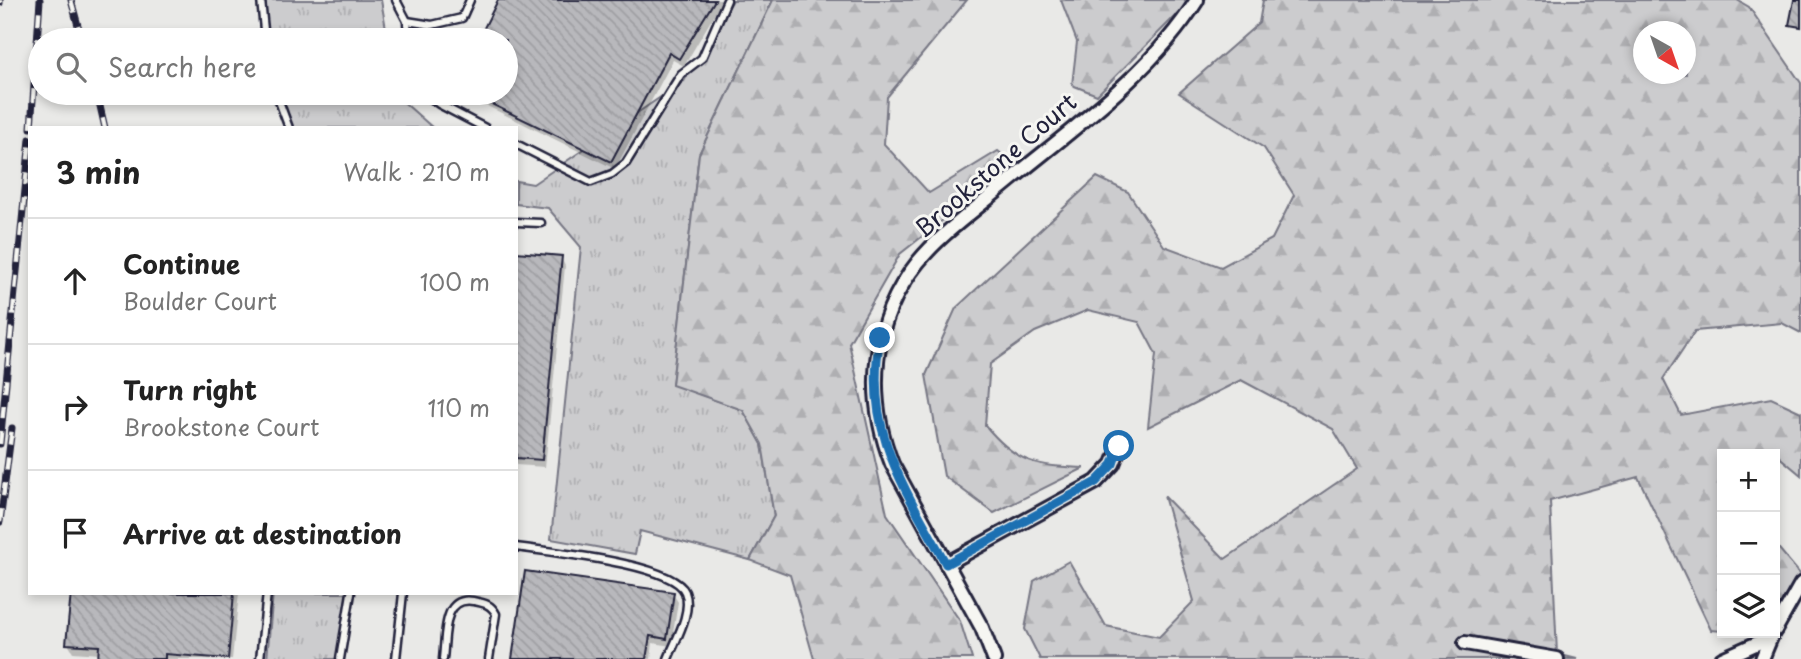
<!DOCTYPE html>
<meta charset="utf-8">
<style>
body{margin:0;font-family:"Playpen Sans",sans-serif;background:#f2f2f2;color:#222}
.controls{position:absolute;right:21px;bottom:21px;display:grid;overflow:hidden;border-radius:0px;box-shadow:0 4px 10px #0003}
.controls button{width:63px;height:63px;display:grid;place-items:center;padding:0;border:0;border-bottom:2px solid #e0e0e0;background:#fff;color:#222;font:35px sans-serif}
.compass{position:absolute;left:1633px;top:21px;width:63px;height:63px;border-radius:50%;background:#fff;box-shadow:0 4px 10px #0003;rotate:140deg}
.stop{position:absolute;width:21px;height:21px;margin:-16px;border:5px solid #1f6fb2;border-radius:50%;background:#fff}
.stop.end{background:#1f6fb2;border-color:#fff;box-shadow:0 2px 7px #0008}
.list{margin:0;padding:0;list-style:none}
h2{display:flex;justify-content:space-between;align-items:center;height:91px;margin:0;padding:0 28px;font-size:30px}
h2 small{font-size:23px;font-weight:400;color:#767676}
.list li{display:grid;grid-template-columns:46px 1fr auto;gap:21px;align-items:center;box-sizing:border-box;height:126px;padding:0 28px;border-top:2px solid #e0e0e0}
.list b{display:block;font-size:26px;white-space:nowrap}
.list p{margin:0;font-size:23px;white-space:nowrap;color:#767676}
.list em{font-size:23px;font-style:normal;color:#767676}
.icon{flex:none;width:38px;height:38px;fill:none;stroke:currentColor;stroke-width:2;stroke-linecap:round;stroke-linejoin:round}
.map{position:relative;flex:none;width:1801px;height:659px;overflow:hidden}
.search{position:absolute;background:#fff;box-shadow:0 4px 10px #0003;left:28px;top:28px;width:490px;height:77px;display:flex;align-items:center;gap:18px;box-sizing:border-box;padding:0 24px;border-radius:38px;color:#767676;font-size:26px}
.panel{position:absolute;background:#fff;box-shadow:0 4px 10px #0003;left:28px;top:126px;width:490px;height:469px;border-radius:0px}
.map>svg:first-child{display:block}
</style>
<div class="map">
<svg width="1801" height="659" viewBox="0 0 1801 659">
<defs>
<pattern id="grass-tufts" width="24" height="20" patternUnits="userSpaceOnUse" patternTransform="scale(1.75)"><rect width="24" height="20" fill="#ccccce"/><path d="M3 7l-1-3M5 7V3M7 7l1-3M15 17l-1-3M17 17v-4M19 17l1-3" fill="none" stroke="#afafb2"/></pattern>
<pattern id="forest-firs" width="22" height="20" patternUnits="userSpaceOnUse" patternTransform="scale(1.75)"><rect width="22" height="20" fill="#ccccce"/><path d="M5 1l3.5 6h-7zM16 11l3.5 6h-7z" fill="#afafb2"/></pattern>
<pattern id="building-back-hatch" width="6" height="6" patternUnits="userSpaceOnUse" patternTransform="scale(1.75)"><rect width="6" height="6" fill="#b8b8bc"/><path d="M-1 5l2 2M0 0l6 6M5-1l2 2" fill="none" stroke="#9e9ea2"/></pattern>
</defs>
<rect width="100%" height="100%" fill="#e9e9e7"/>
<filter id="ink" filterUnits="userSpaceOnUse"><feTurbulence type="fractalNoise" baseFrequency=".0143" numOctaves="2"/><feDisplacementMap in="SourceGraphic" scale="14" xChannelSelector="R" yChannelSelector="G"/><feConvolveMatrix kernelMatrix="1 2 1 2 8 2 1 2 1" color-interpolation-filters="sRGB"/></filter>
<g filter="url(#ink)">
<!-- grass -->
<g fill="url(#grass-tufts)" stroke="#777784" stroke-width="2">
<path d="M257,0H381L388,40H264Z"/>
<path d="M733,0H773L699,154L672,384L743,410L762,444L774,516L750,560L640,531L635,554L551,539L581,247L548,208L516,204V181L533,184L684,81Z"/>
<path d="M281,93H398L399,98L433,128H292Z"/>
<path d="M273,593H355L341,659H267Z"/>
</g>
<!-- forest -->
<g fill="url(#forest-firs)" stroke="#777784" stroke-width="2" fill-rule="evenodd">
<path d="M773,0H967L887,97L884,144L929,193L998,151L1014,164L900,254L849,343L887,514L960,621L972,659H814L790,575L750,560L774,516L762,444L743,410L672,385L699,154Z"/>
<path d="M1061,0H1191L1097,95L1072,85L1077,42Z"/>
<path d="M1263,0H1737L1749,7L1801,83V333L1782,323L1695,331L1663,379L1681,415L1771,398L1801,412V475L1771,450L1761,454H1722V631L1711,630L1638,477L1550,501L1557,654L1577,659H1040L1025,629L1034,581L1069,561L1106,626L1159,637L1194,601L1164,496L1225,559L1357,469L1333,429L1241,380L1148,427L1156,354L1139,322L1088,310L1035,332L990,364L985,425C1017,464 1036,466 1084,468L994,513L944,476L926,375L956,308L1097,177L1128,192L1164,246L1221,267L1272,239L1294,195L1264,148L1179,93L1259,23ZM1644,32H1686V74H1644Z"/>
<path d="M1775,544L1801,575V584L1775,625Z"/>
</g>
<!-- shadow -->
<g fill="#0003">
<path d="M500,0H723L684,66L673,60L615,169L461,93H506V40H480Z"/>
<path d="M516,254L561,258L565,266L545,467L516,465Z"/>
<path d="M73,593H239L232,659H100V654L73,652L68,644Z"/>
<path d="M673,594L678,602L671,646L653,643L651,659H514Z"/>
</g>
<!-- building -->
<g fill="url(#building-back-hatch)" stroke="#22223b" stroke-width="2">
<path d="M498,0H715L679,59L669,53L611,162L469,93H506V40H478Z"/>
<path d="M1794,0H1801V27L1789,25Z"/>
<path d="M516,252L562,256L542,460L516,458Z"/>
<path d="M525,571L674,592L667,639L650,636L646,659H512Z"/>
<path d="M71,593H234L228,659L165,654V659H98L99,646L66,644Z"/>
</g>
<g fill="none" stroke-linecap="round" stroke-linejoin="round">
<defs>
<g id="lane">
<path d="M261,0L265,40"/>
<path d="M396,0L407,21L408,40"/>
<path d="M407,21L432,25L462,18L470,0"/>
<path d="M276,93L289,128"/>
<path d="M424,93L439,104L485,128"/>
<path d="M516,144L591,182L612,174L626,163L681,74L702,58L727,0"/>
<path d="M516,222L541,223"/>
<path d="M516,547C548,552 672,563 685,592C693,612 675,641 668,659"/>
<path d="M260,659L267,593"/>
<path d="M340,659L351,593"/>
<path d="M396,659L403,593"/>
<path d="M443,659C446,636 442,596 473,601C484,603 491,604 496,614L489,659"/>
</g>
<g id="street">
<path d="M946,564L1096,482L1113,464L1120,446"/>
<path d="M1775,630L1801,584"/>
<path d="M1465,643L1557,659"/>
<path d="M994,659L982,628L892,464C865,395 871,321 918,262C940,235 971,213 997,191C1066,133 1149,77 1197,0"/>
<path d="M1722,659L1771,637L1773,633"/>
<path d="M1762,659L1771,637"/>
</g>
</defs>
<!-- lane casing -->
<use href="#lane" stroke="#22223b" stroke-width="11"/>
<!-- street casing -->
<use href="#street" stroke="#22223b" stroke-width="18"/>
<!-- lane -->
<use href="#lane" stroke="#f6f6f2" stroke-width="6"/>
<!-- street -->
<use href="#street" stroke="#f6f6f2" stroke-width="12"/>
<defs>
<g id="rail">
<path d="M71,0L82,40"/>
<path d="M0,3V0"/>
<path d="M97,93L105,128"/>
<path d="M31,128L40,0"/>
<path d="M0,444L30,139"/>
<path d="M0,522L12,428"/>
</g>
</defs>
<!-- rail casing -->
<use href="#rail" stroke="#22223b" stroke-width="7"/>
<!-- rail -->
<use href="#rail" stroke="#f6f6f2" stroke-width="4.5" stroke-dasharray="13" stroke-linecap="butt"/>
</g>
</g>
<g fill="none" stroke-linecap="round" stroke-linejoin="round" filter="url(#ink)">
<!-- route -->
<path stroke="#1f6fb2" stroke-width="9" d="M880,338C863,430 904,487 946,564L1096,482L1113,464L1119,446"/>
</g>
<g text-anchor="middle" stroke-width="6" stroke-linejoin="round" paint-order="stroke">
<!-- street labels -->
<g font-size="24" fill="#22223b" stroke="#f6f6f2">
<text transform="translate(996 166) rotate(-41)" y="8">Brookstone Court</text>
</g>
</g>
</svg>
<div class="controls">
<button>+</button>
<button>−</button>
<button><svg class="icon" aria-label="layers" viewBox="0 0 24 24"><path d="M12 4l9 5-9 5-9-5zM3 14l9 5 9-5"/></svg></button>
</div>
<svg class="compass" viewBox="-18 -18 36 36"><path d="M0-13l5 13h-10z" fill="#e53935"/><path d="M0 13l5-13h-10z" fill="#767676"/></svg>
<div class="stop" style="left:1119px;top:446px"></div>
<div class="stop end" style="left:880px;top:338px"></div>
<div class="search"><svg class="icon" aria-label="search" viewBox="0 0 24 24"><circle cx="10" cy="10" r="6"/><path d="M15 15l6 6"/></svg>Search here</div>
<section class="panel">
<h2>3 min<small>Walk · 210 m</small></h2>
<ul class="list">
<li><svg class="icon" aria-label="ahead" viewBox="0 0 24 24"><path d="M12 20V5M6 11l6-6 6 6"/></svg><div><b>Continue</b><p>Boulder Court</p></div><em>100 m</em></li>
<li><svg class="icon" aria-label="right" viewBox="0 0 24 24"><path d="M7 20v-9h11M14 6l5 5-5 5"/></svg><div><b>Turn right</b><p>Brookstone Court</p></div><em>110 m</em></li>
<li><svg class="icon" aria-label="arrive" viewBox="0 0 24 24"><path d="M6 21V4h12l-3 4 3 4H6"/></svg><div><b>Arrive at destination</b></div></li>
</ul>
</section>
</div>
